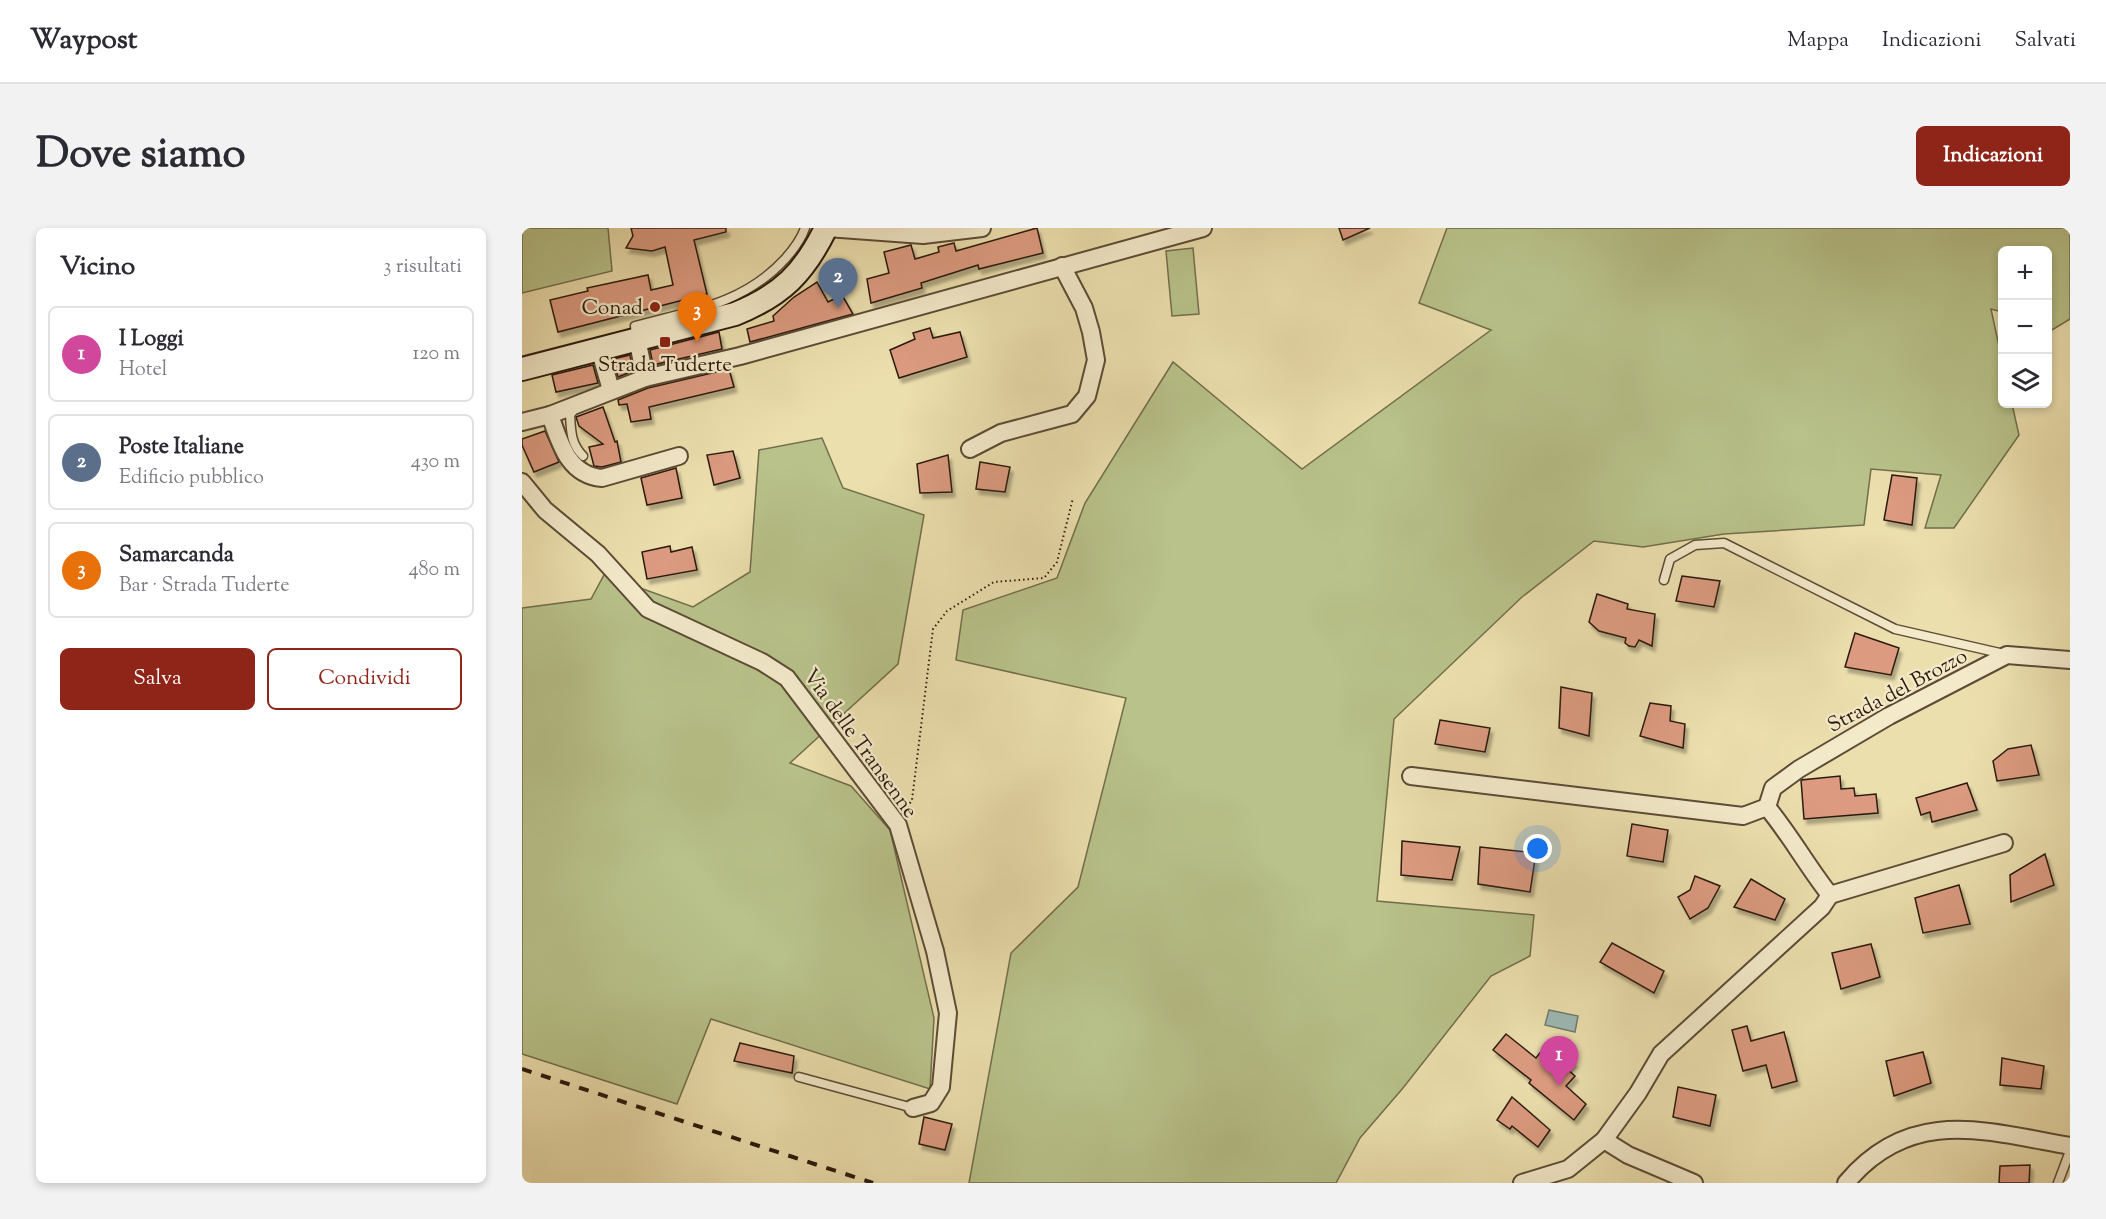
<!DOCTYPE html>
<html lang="it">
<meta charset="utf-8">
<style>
body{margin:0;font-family:"Sorts Mill Goudy",serif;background:#f2f2f3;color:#2b2b33}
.controls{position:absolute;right:18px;top:18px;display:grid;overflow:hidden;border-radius:9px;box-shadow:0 3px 9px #0003}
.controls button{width:54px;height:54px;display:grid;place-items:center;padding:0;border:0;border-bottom:2px solid #e1e1e2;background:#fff;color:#2b2b33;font:30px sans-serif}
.you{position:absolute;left:1016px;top:621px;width:21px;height:21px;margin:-15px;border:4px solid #fff;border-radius:50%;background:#1a73e8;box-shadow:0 0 0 9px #1a73e833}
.badge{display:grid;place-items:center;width:39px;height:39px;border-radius:50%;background:#8f2418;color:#fff;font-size:20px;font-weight:700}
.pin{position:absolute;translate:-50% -50px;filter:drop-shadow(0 2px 3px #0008)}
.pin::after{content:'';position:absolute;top:32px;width:21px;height:18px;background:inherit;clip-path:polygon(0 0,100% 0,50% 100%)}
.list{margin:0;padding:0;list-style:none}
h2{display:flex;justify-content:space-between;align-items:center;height:78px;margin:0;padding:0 24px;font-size:26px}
h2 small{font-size:20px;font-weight:400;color:#7c7c81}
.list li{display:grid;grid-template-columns:39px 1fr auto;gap:18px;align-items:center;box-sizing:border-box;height:96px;margin:0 12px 12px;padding:0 12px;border:2px solid #e1e1e2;border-radius:9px}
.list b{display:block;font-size:22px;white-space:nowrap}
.list p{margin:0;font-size:20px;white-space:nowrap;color:#7c7c81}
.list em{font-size:20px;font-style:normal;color:#7c7c81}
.actions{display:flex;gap:12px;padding:18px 24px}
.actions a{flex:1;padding:14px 0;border:2px solid #8f2418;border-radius:9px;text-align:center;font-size:21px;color:#8f2418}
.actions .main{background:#8f2418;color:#fff}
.icon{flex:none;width:33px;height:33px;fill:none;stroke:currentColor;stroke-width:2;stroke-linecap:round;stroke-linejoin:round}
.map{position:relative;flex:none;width:1548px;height:955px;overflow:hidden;border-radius:9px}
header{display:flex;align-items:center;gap:36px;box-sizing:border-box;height:84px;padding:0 30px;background:#fff;border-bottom:2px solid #e1e1e2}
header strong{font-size:28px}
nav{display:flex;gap:33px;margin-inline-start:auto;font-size:21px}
.intro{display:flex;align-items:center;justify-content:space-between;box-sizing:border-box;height:144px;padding:0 36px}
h1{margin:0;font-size:42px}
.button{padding:15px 27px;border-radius:9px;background:#8f2418;color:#fff;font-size:21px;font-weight:700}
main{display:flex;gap:36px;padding:0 36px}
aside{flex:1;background:#fff;border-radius:9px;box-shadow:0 3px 9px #0003}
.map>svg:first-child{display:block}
</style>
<header>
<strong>Waypost</strong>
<nav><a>Mappa</a><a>Indicazioni</a><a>Salvati</a></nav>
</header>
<div class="intro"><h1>Dove siamo</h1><a class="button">Indicazioni</a></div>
<main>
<aside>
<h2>Vicino<small>3 risultati</small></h2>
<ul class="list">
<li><span class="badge" style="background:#d1479c">1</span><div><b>I Loggi</b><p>Hotel</p></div><em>120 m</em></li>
<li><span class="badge" style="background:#5c6f8a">2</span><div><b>Poste Italiane</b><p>Edificio pubblico</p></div><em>430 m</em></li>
<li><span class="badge" style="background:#e8710a">3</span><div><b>Samarcanda</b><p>Bar · Strada Tuderte</p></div><em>480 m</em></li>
</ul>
<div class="actions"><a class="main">Salva</a><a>Condividi</a></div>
</aside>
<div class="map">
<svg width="1548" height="955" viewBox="0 0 1548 955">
<defs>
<filter id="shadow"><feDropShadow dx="3" dy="5" stdDeviation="1.5" flood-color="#0004"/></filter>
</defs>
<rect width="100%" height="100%" fill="#ecdfae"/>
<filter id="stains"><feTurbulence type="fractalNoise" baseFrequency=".00333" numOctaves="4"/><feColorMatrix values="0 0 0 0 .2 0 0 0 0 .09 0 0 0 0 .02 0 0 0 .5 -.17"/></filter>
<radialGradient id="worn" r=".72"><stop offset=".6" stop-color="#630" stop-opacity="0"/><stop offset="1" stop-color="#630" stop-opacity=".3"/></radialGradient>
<!-- green -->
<g fill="#b8c28a" stroke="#726e4c" stroke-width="1.5">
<path d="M0,0H86L90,43L0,65Z"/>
<path d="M925,0H1548V91L1530,102L1526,101V22H1480V84L1469,81L1480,132V176H1490L1497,207L1432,300H1403L1419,247L1349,241L1342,297L1202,306L1121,319L1072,313L1000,369L872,491L855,673L1012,687L1008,728L969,748L881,860L838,910L814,955H447L489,725L556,659L604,470L434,432L441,382L535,350L563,275L651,134L780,241L969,102L897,75Z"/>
<path d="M671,20L677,86L650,88L644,23Z"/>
<path d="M300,210L321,260L402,287L376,436L268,535L329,558L368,602L412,790L408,861L189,791L155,876L0,826V380L69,371L82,347L171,379L228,344L237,222Z"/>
</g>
<!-- water -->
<path fill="#9dbab5" stroke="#707a72" stroke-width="1.5" d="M1027,782L1056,788L1053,804L1023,797Z"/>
<!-- building -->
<g fill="#dc9b80" stroke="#2c1a0e" stroke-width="1.5" filter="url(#shadow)">
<path d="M109,0H204V4L172,12L185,66L36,104L28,72L66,63L65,60L126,47L129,62L151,57L143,19L130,23L104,20L111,8Z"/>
<path d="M515,0L521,25L457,41L456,37L399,55L400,60L349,75L345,51L367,45L362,24L389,17L393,31L417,24L416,19L432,15L434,23Z"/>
<path d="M817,0H848L821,12Z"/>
<path d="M295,54L306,74L320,67L331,86L228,114L225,101L252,93L251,88L272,69Z"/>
<path d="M408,100L411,110L438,104L445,129L377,150L368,122L393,111L391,105Z"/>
<path d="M197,104L200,121L131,137L128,122Z"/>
<path d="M108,127L111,143L96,149L91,131Z"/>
<path d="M71,137L76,155L34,164L30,147Z"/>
<path d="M207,141L212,159L127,179L129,191L109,194L105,176L97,177L96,172L126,160Z"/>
<path d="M81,179L93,214L95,213L99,234L80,239L72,238L67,219L81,216L57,198L54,189Z"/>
<path d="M23,203L37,234L12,244L0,217V211Z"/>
<path d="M211,223L218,250L192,257L185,227Z"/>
<path d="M426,227L430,264L398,265L395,236Z"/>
<path d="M458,234L488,239L483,264L454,261Z"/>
<path d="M154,240L160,270L125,277L119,250Z"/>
<path d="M1370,247L1395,250L1390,297L1362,292Z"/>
<path d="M148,318L149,324L170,319L175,342L125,351L120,324Z"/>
<path d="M1160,348L1198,353L1192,379L1154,373Z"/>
<path d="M1075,366L1106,376L1105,381L1133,386L1130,418L1117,412L1113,419L1107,418L1103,415L1104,410L1077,403L1067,394Z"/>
<path d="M1333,405L1377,420L1369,447L1323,439Z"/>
<path d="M1039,459L1070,465L1067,508L1037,500Z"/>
<path d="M1128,475L1149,478L1148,493L1163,496L1161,520L1118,508Z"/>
<path d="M918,492L968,500L963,524L913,516Z"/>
<path d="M1509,517L1517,547L1475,553L1471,533L1486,521Z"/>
<path d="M1318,548L1319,561L1332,560L1333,568L1354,566L1356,585L1282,591L1279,552Z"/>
<path d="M1445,555L1455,582L1410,594L1408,584L1399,587L1394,570Z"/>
<path d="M1110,596L1146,602L1141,634L1105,628Z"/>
<path d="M880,613L938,619L930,652L879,647Z"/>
<path d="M958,619L1014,625L1008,664L956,656Z"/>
<path d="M1523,626L1532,657L1489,674L1488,647Z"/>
<path d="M1173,648L1198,658L1186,680L1168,691L1156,669L1168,662Z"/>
<path d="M1229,651L1263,671L1253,692L1212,679Z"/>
<path d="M1437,657L1448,696L1401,705L1393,670Z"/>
<path d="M1090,715L1142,743L1132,765L1078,734Z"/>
<path d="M1349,716L1358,749L1319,761L1310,725Z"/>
<path d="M1225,798L1229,813L1262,804L1275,853L1250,860L1244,837L1221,843L1210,802Z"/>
<path d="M984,806L1014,830L1027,813L1052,834L1045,841L1053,848L1044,858L1064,876L1052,892L1007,855L1009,852L971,822Z"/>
<path d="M218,815L272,828L270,845L212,833Z"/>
<path d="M1401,824L1409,855L1372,868L1364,833Z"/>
<path d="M1480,830L1522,838L1519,861L1478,857Z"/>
<path d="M1156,859L1194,867L1188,898L1151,889Z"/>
<path d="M990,869L1028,902L1016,919L990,898L988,901L975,892Z"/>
<path d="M402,889L430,896L423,922L397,916Z"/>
<path d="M1508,937L1507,955H1477L1478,938Z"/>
</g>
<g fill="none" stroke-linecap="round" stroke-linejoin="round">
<defs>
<g id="lane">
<path d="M114,110L113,98C169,83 222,76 263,31C272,21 279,12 283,0"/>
<path d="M54,179L48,187C49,204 49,216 61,228"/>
<path d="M1142,352L1148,331L1173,317L1202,315L1373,401L1482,426"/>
<path d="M277,849L391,880"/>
<path d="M1536,955L1548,923"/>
</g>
<g id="street">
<path d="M305,0L401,7L460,0"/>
<path d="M115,110L123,150"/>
<path d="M77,120L89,162"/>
<path d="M28,187C38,215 46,247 80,250L157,228"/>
<path d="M0,194L28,187L123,150L218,128L681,0"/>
<path d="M448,221L479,205L550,186L565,168L574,132L569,104L562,80L540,38"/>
<path d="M0,254L23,282L76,326L126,381L240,434L265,450L376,597L413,723L426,785L419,859L409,875L391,880"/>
<path d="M889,548L1221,588L1245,579"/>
<path d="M1245,579L1251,560L1277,541L1367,488L1485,427L1548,432"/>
<path d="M1308,667L1482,615"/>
<path d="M1082,912L1106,927L1172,955"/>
<path d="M1000,955L1046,941L1082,912L1116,865L1139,826L1300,679L1308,667C1285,638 1269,608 1245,579"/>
<path d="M1324,955C1388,878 1463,903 1548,918"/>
</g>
<path id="secondary" d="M0,141L213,86C260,67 282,45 304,0"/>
</defs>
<!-- lane casing -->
<use href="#lane" stroke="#5c4b36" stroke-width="11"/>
<!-- street casing -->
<use href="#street" stroke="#5c4b36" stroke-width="20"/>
<!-- secondary casing -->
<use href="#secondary" stroke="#2c1a0e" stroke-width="26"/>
<!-- path -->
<path stroke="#2c1a0e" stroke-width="2" stroke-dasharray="1.5 3" stroke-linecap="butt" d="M383,583L390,572L411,401L425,383L472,354L522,350L535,334L551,270"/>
<!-- lane -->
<use href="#lane" stroke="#f3eaca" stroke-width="8"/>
<!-- street -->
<use href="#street" stroke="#f3eaca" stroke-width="16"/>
<!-- secondary -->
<use href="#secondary" stroke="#f3eaca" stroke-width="22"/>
<!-- rail -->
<path stroke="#2c1a0e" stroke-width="4" stroke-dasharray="10 10" stroke-linecap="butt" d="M0,841L351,955"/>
</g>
<!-- markers -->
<g fill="#8f2418" stroke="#f3eaca" stroke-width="2">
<circle cx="133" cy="79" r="6"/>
<rect x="137" y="108" width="12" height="12" rx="3"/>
</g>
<g text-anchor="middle" stroke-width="4.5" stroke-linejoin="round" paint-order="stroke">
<!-- poi labels -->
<g font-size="21" fill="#2c1a0e" stroke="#f3eaca" text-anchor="end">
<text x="121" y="86">Conad</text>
<text x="143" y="143" text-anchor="middle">Strada Tuderte</text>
</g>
<!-- street labels -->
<g font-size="21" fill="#2c1a0e" stroke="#f3eaca">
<text transform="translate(1375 462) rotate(-28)" y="7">Strada del Brozzo</text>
<text transform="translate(339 515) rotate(54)" y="7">Via delle Transenne</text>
</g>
</g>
<rect width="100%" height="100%" filter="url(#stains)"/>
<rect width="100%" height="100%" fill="url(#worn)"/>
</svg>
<div class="controls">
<button>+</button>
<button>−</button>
<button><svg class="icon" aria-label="layers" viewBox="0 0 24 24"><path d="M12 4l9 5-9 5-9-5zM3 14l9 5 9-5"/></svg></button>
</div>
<div class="you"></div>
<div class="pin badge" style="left:1037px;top:858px;background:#d1479c">1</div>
<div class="pin badge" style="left:316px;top:80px;background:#5c6f8a">2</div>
<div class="pin badge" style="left:175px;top:114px;background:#e8710a">3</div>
</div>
</main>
